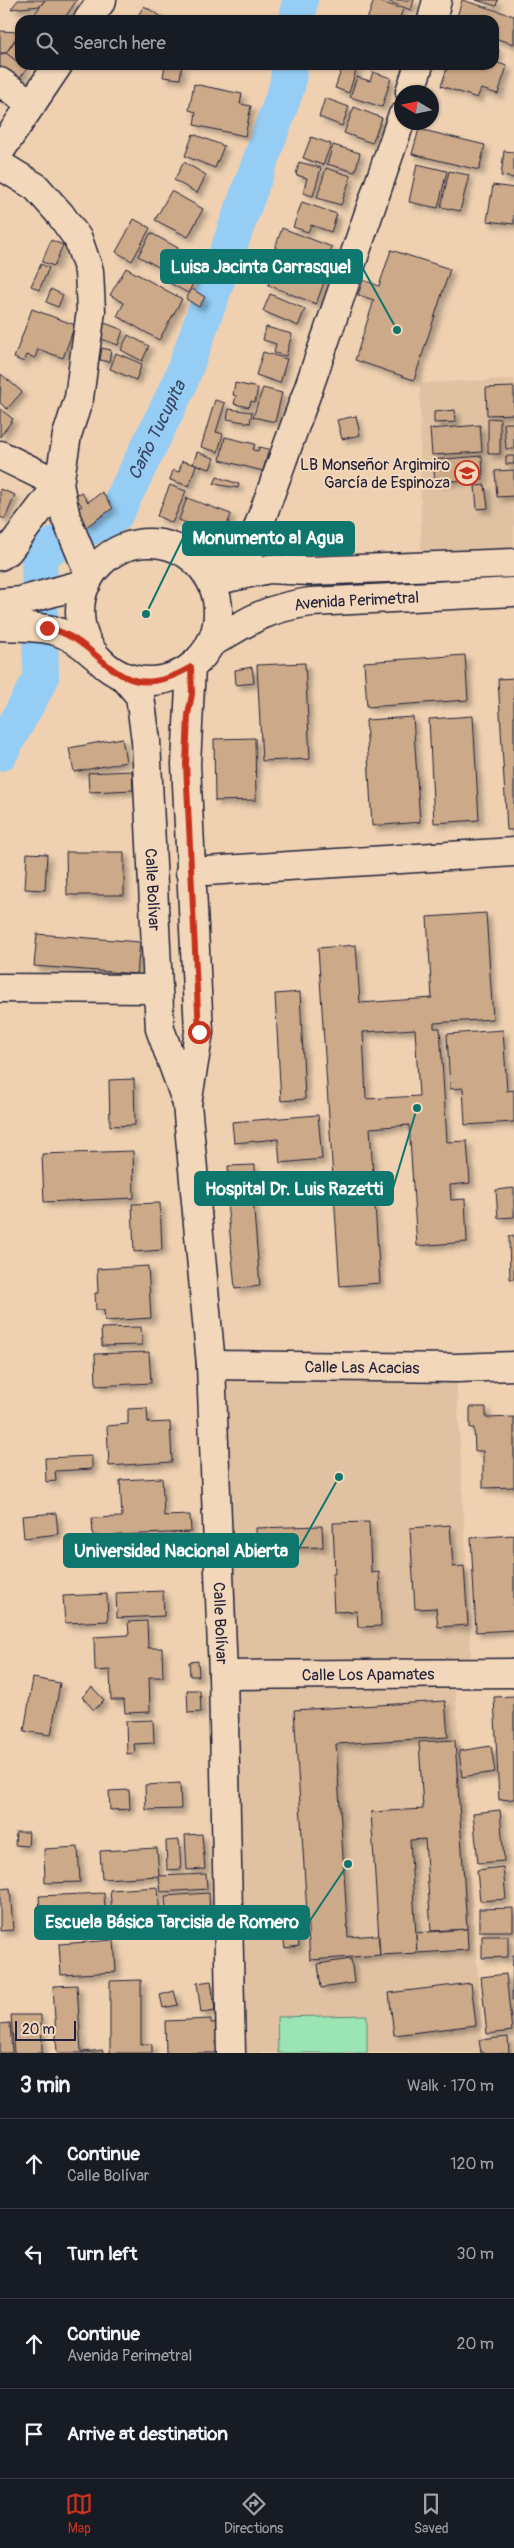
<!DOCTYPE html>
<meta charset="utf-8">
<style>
body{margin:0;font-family:Pangolin,sans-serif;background:#20242c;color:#f1f3f6}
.compass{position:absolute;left:394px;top:85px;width:45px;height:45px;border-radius:50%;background:#171b24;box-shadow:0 1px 4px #0004;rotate:280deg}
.scale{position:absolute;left:15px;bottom:12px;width:61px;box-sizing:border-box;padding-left:5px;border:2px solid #22223b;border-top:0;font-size:14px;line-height:18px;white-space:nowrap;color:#22223b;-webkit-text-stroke:4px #f3d7ba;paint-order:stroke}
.stop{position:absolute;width:15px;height:15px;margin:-11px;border:4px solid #c8321e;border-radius:50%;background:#fff}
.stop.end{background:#c8321e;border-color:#fff;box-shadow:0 1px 5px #0008}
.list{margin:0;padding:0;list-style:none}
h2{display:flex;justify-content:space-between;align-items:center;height:65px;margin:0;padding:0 20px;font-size:21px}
h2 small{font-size:16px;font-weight:400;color:#9ea1a6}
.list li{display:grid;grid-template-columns:32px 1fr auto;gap:15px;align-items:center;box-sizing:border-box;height:90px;padding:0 20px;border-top:1px solid #363941}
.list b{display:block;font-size:19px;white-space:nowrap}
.list p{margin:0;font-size:16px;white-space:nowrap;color:#9ea1a6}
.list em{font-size:16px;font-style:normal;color:#9ea1a6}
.icon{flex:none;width:28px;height:28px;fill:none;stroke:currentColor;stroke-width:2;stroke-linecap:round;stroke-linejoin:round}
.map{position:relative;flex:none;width:514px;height:2053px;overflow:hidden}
.search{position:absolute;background:#171b24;box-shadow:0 1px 4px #0004;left:15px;right:15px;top:15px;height:55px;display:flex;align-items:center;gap:12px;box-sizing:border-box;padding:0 18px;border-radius:15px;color:#9ea1a6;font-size:19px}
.sheet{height:425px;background:#171b24}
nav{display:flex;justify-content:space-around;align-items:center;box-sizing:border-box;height:70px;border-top:1px solid #363941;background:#171b24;font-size:14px;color:#9ea1a6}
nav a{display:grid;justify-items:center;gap:2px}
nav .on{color:#c8321e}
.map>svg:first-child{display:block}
</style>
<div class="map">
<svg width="514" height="2053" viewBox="0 0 514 2053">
<defs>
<filter id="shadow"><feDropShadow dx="4.5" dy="4.5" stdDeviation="2.5" flood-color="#0004"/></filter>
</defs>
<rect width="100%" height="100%" fill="#efd1b2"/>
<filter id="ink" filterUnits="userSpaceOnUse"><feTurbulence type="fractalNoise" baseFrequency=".02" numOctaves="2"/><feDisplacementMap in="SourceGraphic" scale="10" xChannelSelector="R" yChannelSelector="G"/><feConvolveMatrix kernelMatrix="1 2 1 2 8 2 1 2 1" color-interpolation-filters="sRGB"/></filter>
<g filter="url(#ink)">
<!-- built -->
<g fill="#e0c2a3">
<path d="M514,379V563L421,565L420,383Z"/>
<path d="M211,1365L456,1368L472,1675H454L484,2053H231L225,1673Z"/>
</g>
<!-- green -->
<path fill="#9be5b4" stroke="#5e8478" d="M367,2015V2053H278L277,2017Z"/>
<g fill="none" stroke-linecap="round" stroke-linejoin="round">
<!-- river -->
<g stroke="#95cdf4" stroke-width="36">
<path d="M297,20L300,0"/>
<path id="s1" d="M0,753L41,678L39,553L115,515L179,385L287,87L290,65"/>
</g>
</g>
<!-- building -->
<g fill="#cca988" stroke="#22223b" fill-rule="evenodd" filter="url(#shadow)">
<path d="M18,0H45L40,6L11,9Z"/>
<path d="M45,0H77L63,20H30Z"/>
<path d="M374,0L403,9L399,20H367Z"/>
<path d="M384,0H414L411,10Z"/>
<path d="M462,0L514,16V44L494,38V20H456Z"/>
<path d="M476,0H498L496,6Z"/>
<path d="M144,6L165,19L164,20H135Z"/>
<path d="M0,31L20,32L6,53H0Z"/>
<path d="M20,34V64L6,53Z"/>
<path d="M494,48L499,50L495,62L507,66L498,94L481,89L477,98L441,86L448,65H494Z"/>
<path d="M6,53L27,69L0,102V54Z"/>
<path d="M165,65H182L180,79L163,77Z"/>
<path d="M343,65L357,67L349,93L335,88Z"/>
<path d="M373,72L391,78L382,107L350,97L357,77L370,81Z"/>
<path d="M194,84L242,94L240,104L251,106L245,136L194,125L196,112L189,110Z"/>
<path d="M325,98L349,107L342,126L319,117Z"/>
<path d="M354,107L382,118L372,143L344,133Z"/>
<path d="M419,129L485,145L479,170L412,154Z"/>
<path d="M193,134L224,146L215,168L185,156Z"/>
<path d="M311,137L331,144L323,165L303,158Z"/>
<path d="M333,145L360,153L355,172L327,164Z"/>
<path d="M504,151L514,152V178L501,176Z"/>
<path d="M184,162L206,175L197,193L174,180Z"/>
<path d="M299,162L321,168L313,196L303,193L307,178L296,175Z"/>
<path d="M417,164L447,171L438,208L409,202Z"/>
<path d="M326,168L351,176L341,205L317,198Z"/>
<path d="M449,171L469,175L460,211L441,207Z"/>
<path d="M493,185L514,188V224L487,221Z"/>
<path d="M171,191L203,209L188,237L155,220Z"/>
<path d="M302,202L337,214L331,232L311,225L308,232L293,227Z"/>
<path d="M134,219L150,228L132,261L116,252Z"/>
<path d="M282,228L332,247L325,266L275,248Z"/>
<path d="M151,233L178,248L166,271L138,256Z"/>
<path d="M51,240L63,245L54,266L42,262Z"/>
<path d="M391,250L450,269L414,380L355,360L374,300L358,295L363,280L379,286Z"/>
<path d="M178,254L202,267L188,293L164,280Z"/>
<path d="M278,258L326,277L316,304L268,285Z"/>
<path d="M41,264L49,268L39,290L31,286Z"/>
<path d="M126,268L182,299L159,340L117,316L124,303L110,295Z"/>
<path d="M51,289L63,295L58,307L46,302Z"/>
<path d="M192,289L205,297L199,307L186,299Z"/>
<path d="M270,294L305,309L298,326L263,311Z"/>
<path d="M32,309L75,325L63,358L38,349L35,358L27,355L24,362L14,358Z"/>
<path d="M102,322L123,330L118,345L96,337Z"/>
<path d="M266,327L292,334L286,356L274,353L276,344L263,340Z"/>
<path d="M128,335L149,346L142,361L121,350Z"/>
<path d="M102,348L111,350L109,362L100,360Z"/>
<path d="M263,352L287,359L280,383L256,375Z"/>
<path d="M116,353L142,364L136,380L110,369Z"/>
<path d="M1,374L22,392L7,409L0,403Z"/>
<path d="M235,383L258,388L255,402L251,401L249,407L234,404L236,396L233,395Z"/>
<path d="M514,387V414L487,415L486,388Z"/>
<path d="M263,388L282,393L275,422L253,417Z"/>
<path d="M215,400L225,403L216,432L223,434L218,452L201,447Z"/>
<path d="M0,409L13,419L0,437Z"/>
<path d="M229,409L252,412L250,423L227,419Z"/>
<path d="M455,410L456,422L434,423V412Z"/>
<path d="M356,416L360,435L342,439L337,420Z"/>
<path d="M488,418L500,419V454H488Z"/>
<path d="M504,423H514V449H506Z"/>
<path d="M480,425L482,452L432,455L430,429Z"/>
<path d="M225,437L255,444L253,450L258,451L259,447L269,449L263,471L220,460Z"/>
<path d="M197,452L214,458L210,469L193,464Z"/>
<path d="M482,456L483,479L435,482L433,460Z"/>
<rect x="506" y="456" width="8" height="8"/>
<path d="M182,461L196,465L189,486L170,480L173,470L179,472Z"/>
<path d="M514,470V496L497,497L495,471Z"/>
<path d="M217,477L239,484L238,488L214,484Z"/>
<path d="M170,485L186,491L172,523L157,516Z"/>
<path d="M485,485L488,508L477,509L475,486Z"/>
<path d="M0,489L15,495L5,519L0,517Z"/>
<path d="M81,492L88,502L102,492L113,508L86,527L74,511L82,506L75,496Z"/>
<path d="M187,498L231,514L223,537L179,520Z"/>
<path d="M465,655L468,700L367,707L364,662Z"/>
<path d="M305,663L310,759L262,761L257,665Z"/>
<path d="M252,667L254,683L236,685L235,670Z"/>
<path d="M514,678V830H507L498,679Z"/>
<path d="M473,716L479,820L434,823L429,719Z"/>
<path d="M413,717L420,822L372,826L366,720Z"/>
<path d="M122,738L126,762L74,772L69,748Z"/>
<path d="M255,738L256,800L215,801L214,739Z"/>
<path d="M132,771L133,790L89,792L88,773Z"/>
<path d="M66,852H124V895H67Z"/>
<path d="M27,853L47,854L45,890L25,889Z"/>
<path d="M486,913L493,1019L434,1023V1028H440L447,1142L467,1141L470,1183L450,1185L451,1200L465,1199L467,1242L417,1246L409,1125L370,1128L380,1283L340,1286L318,948L356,945L360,1003L432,998L427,917ZM415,1029L419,1096L366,1099L363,1032Z"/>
<path d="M37,934L140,942L137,974L34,966Z"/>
<path d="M300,992L305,1099L281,1101L275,994Z"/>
<path d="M503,1030L507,1091L514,1090V1122L465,1125L463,1088L450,1089L447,1034Z"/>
<path d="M134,1079L135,1125L110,1126L109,1080Z"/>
<path d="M318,1115L322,1159L280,1163L278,1139L234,1143L232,1122Z"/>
<path d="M133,1151L134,1198L44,1202L42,1154Z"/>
<path d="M255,1165L256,1189L229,1190L228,1166Z"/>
<path d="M514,1188V1217L498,1218L496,1190Z"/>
<path d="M253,1199L260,1286L235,1289L227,1201Z"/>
<path d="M160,1203L162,1250L134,1252L132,1204Z"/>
<path d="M509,1236H514V1279H510Z"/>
<path d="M148,1266L151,1318L105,1321L104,1310H96L95,1293H98L97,1269Z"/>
<path d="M141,1327L142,1345L102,1346L101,1328Z"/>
<path d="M149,1352L151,1383L96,1386L95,1354Z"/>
<path d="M470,1407H486V1418L514,1417V1487L483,1488V1451H475L474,1428H470Z"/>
<path d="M147,1408L148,1423L170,1422L172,1462L109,1466L107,1426L128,1424V1409Z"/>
<path d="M92,1456V1469L55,1471L56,1481L46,1482L45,1458Z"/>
<path d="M162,1478L164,1516L190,1515L191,1532L93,1536L92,1518L122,1517L120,1480Z"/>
<path d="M56,1513L58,1534L24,1538L22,1516Z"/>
<path d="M369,1522L371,1573L379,1572L381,1626L358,1627L357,1611L334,1612L332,1574H335L333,1523Z"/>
<path d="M450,1525L453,1567L464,1566L468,1625L438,1627L436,1608L415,1609L410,1528Z"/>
<path d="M322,1526L323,1547L257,1549L256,1528Z"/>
<path d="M514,1535V1630L476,1632L471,1538Z"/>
<path d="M163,1591L164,1616L117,1618L116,1593Z"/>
<path d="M107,1594L108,1621L65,1623L63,1596Z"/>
<path d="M147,1621L148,1648H162L163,1677H149L150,1712L125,1713L124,1700H111L110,1670L95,1671L94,1637L129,1635L128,1622Z"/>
<path d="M198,1661L199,1676H190L189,1662Z"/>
<path d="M33,1678L60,1683L51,1735L24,1731Z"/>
<path d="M92,1687L104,1700L94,1710L82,1697Z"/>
<path d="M187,1690H200L201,1712L188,1713Z"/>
<path d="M514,1696V1799L499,1800L494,1697Z"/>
<path d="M445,1701L448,1737L336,1744L348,1937L378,1935L380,1955L310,1960L294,1710Z"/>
<path d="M153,1720L154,1743L134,1744L135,1753L127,1754L126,1721Z"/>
<path d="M455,1740L467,1929L431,1931L425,1839L410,1840L417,1953L380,1955L371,1812L423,1809L419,1742Z"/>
<path d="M491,1746L495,1772L462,1777L459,1751Z"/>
<path d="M180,1783L181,1809L146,1810L145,1785Z"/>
<path d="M129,1790L130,1809L110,1810L109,1791Z"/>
<path d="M500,1810L504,1861L478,1863L473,1813Z"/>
<path d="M16,1832H29L28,1846L15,1845Z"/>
<path d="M202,1834L205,1869L187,1870L185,1835Z"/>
<path d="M179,1840L181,1869L167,1870L166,1841Z"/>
<path d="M78,1847L80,1882L45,1883L44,1849Z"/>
<path d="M157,1848L159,1876L102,1879L100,1851Z"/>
<path d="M503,1867L506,1899L480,1901L477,1870Z"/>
<path d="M206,1874L207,1889L161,1892L159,1876Z"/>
<path d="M158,1887L160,1921L142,1922V1913L112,1915L110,1890Z"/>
<path d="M10,1888L13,1930L0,1931V1889Z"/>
<path d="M104,1893L106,1925L41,1928L39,1896Z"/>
<path d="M209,1893L210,1921L167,1923L165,1896Z"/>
<path d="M513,1908V1931H479V1909Z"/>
<path d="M295,1913L299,1946L285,1948L280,1915Z"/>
<path d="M467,1929L468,1950L417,1953L416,1933Z"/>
<path d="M482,1936H508V1957L482,1958Z"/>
<path d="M114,1940L116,1972L61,1975L59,1944Z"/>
<path d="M513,1955H514V2000H512Z"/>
<path d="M351,1959L354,1983L321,1988L318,1964Z"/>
<path d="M506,1974L512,2031L487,2034L481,1977Z"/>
<path d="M141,1980V2044H152V2053H110V1981Z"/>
<path d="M211,1981L215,2011L201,2013L197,1983Z"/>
<path d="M471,1983L476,2025L394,2035L389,1993Z"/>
<path d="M77,1985L81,2052L103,2050V2053H57L53,1986Z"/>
<path d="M174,1991L178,2005L163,2008L160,1995Z"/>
<path d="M11,2015H41L42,2053H14Z"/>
<path d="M211,2019V2023H224L225,2053H166L165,2021Z"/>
<path d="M10,2023L12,2053H0V2024Z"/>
<path d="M508,2037L509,2053H481L479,2040Z"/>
</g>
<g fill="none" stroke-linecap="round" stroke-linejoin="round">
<defs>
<g id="minor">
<path d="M88,20L102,0"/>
<path d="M432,20L437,0"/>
<path d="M0,82L32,104"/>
<path d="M410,92L419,65"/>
<path d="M0,151L58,65"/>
<path d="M0,165L36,187L60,214L78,239L89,271L91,311L85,353L79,398L67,435L59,484L66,518L90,576"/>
<path d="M0,455L59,484L8,551L0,556"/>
<circle cx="149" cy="612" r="69"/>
<path d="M206,573L247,558L309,387L402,117"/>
<path d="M227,578L269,569L309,571L514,563"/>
<path d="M0,603L21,601L87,583"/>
<path d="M0,626C41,628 61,624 93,654"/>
<path id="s2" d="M210,644C248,621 266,608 311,602L514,592"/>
<path id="s3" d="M191,667L186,764L199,1032L187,1104L211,1365L223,1675L231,2053"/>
<path id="s4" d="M124,677L140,696L146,741L160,1029L187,1103"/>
<path d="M190,872L514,852"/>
<path d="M0,988L157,989"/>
<path id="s5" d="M211,1365L456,1368L514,1366"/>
<path id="s6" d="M223,1675L514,1673"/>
</g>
</defs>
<!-- minor casing -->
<use href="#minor" stroke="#22223b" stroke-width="31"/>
<!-- minor -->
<use href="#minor" stroke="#f3d7ba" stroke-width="28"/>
</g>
</g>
<g fill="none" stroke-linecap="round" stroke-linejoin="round" filter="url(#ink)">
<!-- route -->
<path stroke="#c8321e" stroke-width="6" d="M47,628C107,640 113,712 191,667L192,694L188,715L186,764L199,1032"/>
</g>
<!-- icons -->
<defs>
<symbol id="school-ring" viewBox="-11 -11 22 22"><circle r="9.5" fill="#f3d7ba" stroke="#c8321e" stroke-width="1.5"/><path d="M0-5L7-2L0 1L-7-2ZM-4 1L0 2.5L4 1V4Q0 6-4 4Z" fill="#c8321e"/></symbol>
</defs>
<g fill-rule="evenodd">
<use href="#school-ring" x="453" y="459" width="28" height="28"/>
</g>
<g text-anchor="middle" stroke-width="4" stroke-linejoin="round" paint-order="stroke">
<!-- poi labels -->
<g font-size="16" fill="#22223b" stroke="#f3d7ba" text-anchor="end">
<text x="450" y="470">LB Monseñor Argimiro<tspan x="450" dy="18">García de Espinoza</tspan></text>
</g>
<!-- street labels -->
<g font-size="16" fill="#22223b" stroke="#f3d7ba">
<text dy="6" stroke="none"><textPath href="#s2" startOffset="156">Avenida Perimetral</textPath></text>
<text dy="6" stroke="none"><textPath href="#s4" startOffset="219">Calle Bolívar</textPath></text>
<text dy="6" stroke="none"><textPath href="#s5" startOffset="151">Calle Las Acacias</textPath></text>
<text dy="6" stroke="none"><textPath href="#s3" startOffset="959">Calle Bolívar</textPath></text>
<text dy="6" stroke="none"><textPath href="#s6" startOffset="145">Calle Los Apamates</textPath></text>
</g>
<!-- water labels -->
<g font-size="18" font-style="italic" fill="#394460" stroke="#f3d7ba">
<text dy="6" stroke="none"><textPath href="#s1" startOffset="390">Caño Tucupita</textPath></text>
</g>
</g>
<!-- callouts -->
<path fill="none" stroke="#0f766e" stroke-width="2" d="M397 330L362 267M146 614L183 538M417 1108L393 1188M339 1477L298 1550M348 1864L309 1922"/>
<g fill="#0f766e" stroke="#f3d7ba" stroke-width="2">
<circle cx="397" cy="330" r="5"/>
<circle cx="146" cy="614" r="5"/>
<circle cx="417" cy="1108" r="5"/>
<circle cx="339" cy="1477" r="5"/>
<circle cx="348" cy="1864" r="5"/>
</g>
<g fill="#0f766e" stroke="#0f766e" stroke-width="2">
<rect x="161" y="250" width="201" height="33" rx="5"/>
<rect x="183" y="522" width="171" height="33" rx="5"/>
<rect x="195" y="1172" width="198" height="33" rx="5"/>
<rect x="64" y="1534" width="234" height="33" rx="5"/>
<rect x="35" y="1906" width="274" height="33" rx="5"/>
</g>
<g font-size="18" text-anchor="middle" font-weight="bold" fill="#fff">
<text x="261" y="273">Luisa Jacinta Carrasquel</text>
<text x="268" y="544">Monumento al Agua</text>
<text x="294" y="1195">Hospital Dr. Luis Razetti</text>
<text x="181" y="1557">Universidad Nacional Abierta</text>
<text x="172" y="1928">Escuela Básica Tarcisia de Romero</text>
</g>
</svg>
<svg class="compass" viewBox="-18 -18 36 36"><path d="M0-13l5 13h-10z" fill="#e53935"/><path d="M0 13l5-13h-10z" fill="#9ea1a6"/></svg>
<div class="scale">20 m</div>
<div class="stop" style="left:199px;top:1032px"></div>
<div class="stop end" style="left:47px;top:628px"></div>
<div class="search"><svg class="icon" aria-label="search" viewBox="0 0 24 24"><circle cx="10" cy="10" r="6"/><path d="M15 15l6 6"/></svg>Search here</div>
</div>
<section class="sheet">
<h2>3 min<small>Walk · 170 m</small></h2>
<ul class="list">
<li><svg class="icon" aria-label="ahead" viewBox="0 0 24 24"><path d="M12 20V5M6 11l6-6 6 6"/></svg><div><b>Continue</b><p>Calle Bolívar</p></div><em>120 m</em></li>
<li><svg class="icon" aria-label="left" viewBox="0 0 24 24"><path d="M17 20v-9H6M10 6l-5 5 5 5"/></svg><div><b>Turn left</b></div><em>30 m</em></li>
<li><svg class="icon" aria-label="ahead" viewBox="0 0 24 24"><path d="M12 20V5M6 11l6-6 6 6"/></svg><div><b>Continue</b><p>Avenida Perimetral</p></div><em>20 m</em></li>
<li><svg class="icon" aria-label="arrive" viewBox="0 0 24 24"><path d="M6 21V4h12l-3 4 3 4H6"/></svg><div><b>Arrive at destination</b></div></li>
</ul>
</section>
<nav>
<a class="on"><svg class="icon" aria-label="map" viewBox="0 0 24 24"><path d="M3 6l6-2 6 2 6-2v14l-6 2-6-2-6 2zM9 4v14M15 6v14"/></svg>Map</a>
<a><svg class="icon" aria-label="directions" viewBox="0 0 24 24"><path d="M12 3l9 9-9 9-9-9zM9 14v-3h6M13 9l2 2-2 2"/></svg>Directions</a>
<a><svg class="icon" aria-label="saved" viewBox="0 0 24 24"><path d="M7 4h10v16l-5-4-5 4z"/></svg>Saved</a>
</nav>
